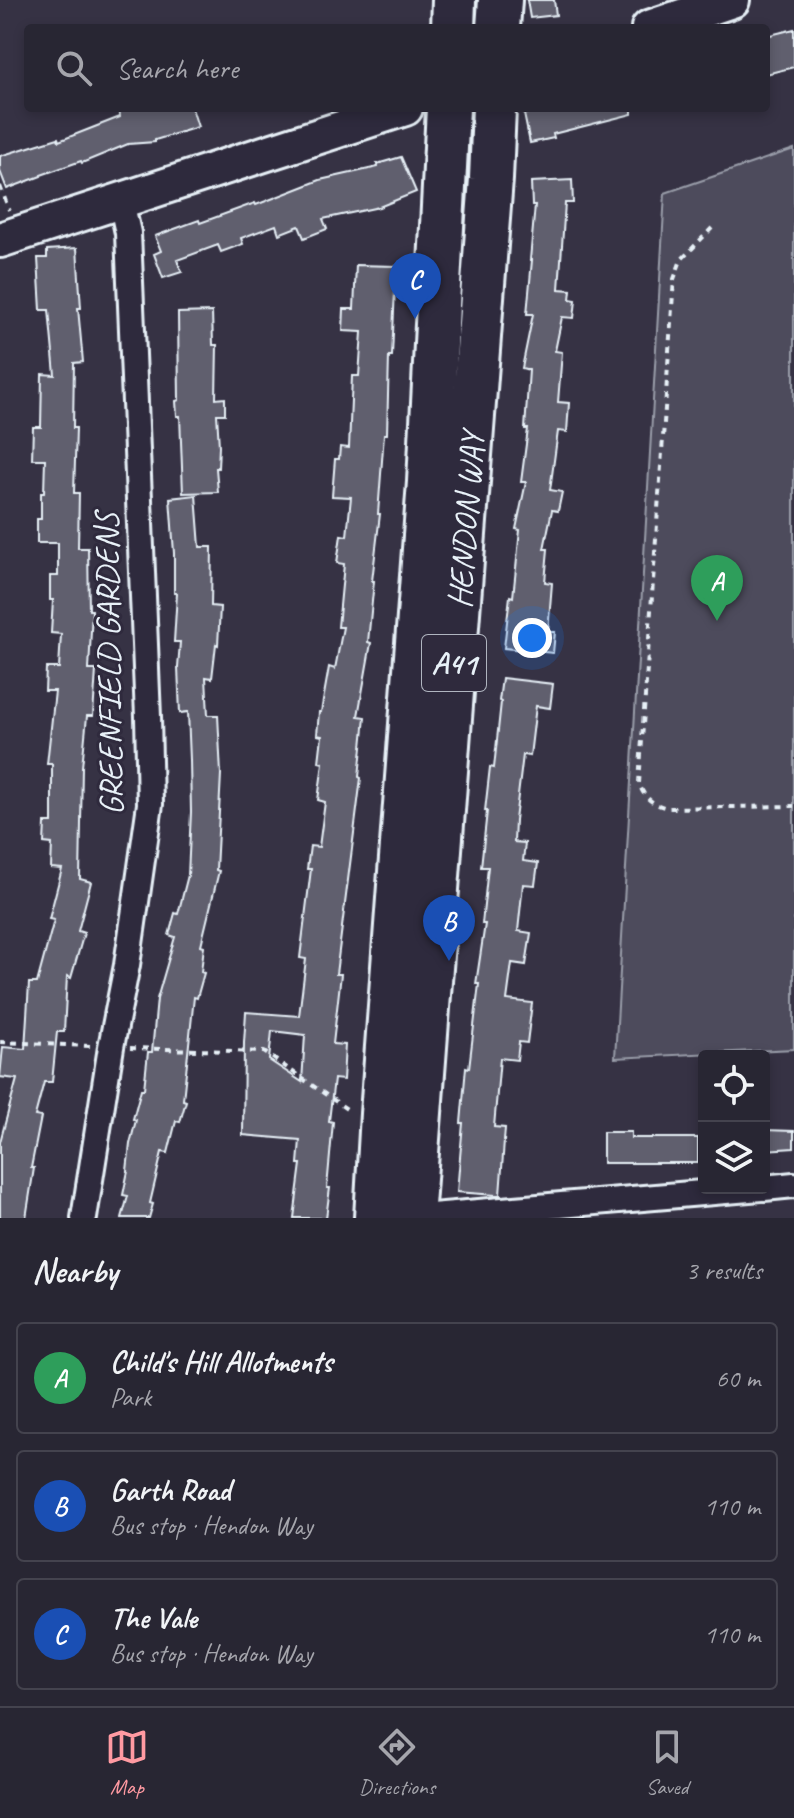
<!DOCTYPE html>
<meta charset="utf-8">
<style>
body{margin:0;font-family:Caveat,sans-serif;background:#34323f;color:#f1f3f6}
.controls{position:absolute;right:24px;bottom:24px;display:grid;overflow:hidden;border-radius:8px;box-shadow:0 4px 12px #0003}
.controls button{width:72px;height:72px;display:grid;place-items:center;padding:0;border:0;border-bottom:2px solid #44434e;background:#282633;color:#f1f3f6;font:40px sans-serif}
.you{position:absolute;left:532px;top:638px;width:28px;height:28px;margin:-20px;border:6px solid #fff;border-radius:50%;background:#1a73e8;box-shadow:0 0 0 12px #1a73e833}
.badge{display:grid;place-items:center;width:52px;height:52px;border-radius:50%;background:#ff9aa2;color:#fff;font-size:26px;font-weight:700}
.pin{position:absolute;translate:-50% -66px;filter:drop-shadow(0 2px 4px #0008)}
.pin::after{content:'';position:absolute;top:42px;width:28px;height:24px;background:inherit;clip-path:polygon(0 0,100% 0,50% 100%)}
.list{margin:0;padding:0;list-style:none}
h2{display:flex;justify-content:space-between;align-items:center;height:104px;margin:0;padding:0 32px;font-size:34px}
h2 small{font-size:26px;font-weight:400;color:#a5a5ac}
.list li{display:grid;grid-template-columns:52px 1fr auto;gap:24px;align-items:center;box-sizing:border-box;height:112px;margin:0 16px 16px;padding:0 16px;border:2px solid #44434e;border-radius:8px}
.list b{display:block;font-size:30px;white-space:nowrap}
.list p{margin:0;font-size:26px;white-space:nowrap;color:#a5a5ac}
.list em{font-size:26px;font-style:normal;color:#a5a5ac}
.icon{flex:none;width:44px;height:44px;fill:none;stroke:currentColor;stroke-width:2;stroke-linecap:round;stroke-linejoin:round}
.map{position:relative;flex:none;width:794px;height:1218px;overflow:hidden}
.search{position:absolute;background:#282633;box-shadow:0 4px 12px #0003;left:24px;right:24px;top:24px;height:88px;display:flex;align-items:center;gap:20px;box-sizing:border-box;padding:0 28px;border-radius:8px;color:#a5a5ac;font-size:30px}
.sheet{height:488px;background:#282633}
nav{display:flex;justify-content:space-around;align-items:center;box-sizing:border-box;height:112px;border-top:2px solid #44434e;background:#282633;font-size:22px;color:#a5a5ac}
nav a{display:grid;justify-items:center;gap:4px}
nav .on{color:#ff9aa2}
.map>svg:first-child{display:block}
</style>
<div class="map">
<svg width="794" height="1218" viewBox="0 0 794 1218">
<rect width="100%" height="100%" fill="#363244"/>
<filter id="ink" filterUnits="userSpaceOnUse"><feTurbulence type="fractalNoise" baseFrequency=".0125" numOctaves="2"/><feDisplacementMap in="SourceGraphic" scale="16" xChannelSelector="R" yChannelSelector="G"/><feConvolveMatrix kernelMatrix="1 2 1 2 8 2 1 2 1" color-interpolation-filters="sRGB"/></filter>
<g filter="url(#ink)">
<!-- green -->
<path fill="#4d4b5c" stroke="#9a9eaa" stroke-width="2" d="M794,149V1049L615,1058L665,193Z"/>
<!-- building -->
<g fill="#605e6e" stroke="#e8f1f8" stroke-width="2" fill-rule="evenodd">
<path d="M527,0H554L556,15L530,18Z"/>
<path d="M794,29V67L766,74V36Z"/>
<path d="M119,108H192L198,127L155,140V142L128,144L82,163L81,161L41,175V176L7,189L0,171V156L58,138L59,141L120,117Z"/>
<path d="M555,108H632V114L553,134L554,138L530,143L524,114Z"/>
<path d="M401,157L416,192L379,207L323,219L327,229L304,238L299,226L279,234L276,225L241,238L243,244L221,252L218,245L177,260L182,272L163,278L154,254L161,251L155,236L199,220L200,223L255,203L256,205L320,180L378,167L377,164Z"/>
<path d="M572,180L573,203H565L559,289L571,290L570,299L576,300L574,318L562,317L555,351L562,352L558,402L569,403L567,432L558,431L550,490L562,492L558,511L552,510L544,549H548L545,582L552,583L548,632H555L553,653L504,648L510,596L513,597L520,530L516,529L526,482H521L528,429H525L529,370L522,368L533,314H527L532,260H530L535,205H532L531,182Z"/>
<path d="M77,248L81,308H78L83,362L74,363L73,428H76L74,493H79L78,548H88L89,610H92L89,670H96L93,716H87L82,767L80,879L91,882L78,931L84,933L71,978L67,976L64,1032H57L52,1082H44L35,1116L41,1117L31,1168H34L26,1218H0V1142L17,1079L0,1077L3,1047L25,1049L29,983H37L54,920L49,919L62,869L51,868L52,844L44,843L45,823H52V764H47L55,691H45L46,668H59L61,634L51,633L53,600H50V576H58V543H37V519H41V493H44L45,459H32L33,427H41L42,374L55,375L49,310H41L38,258H47V250Z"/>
<path d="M356,265L396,266L392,356H389L387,434H384L378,514H380L372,581H374L368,642L371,643L358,716L365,717L359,777L361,778L336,974H341L333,1044L345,1045L343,1080L334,1079L329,1121L333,1122L327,1188H330L326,1218H294L301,1164H298L300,1140L243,1135L244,1043L246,1012L299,1016L306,959L300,958L311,869H307L310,846L319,847L325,802L318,800L323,763L319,762L322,736L317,735L319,712H321L329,667L335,669L343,627H338L344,564L337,563L341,535L347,536L351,497L332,496L335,459H339L340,447L349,448L352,376H359L362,332L343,331L344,309H354ZM272,1031L305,1035L302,1082L269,1060Z"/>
<path d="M212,312L213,345H217L216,399L225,398V414H217L219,446L218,468H216L218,492L183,493L180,416H177L176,401L179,400L178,313Z"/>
<path d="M196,495L200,547H212L211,606L220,607L218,645L216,644L212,678L206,677L208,715H218L221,774L216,870L219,871L201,945L204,946L201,972L204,973L197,998L194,997L183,1100L186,1101L180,1122L176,1121L168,1153L162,1152L150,1203L153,1204L149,1218H122L128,1196L123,1195L128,1171H127L130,1144L136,1120L133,1119L141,1089H144L148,1052H152L157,999L175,937L169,935L175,913L178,914L188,875L191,812L190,760L188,712L180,713L178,668L180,642H174L177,593H174V553L170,498Z"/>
<path d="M502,678L553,684L550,708L536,706L530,756L523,755L515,820L514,842L525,843L523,861L538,863L535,885L523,884L518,931L531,933L526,965L512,963L507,1000L532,1003L527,1043L519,1042L517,1060L500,1058L494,1127L505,1128L500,1195H496L457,1192L463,1123H461L466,1067L469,1068L479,984H476L485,924H482L488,867H481L487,811H485L490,767L494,768L501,702L499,701Z"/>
<path d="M764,1130L794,1131V1148L764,1150Z"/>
<path d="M603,1132H631V1138H698V1163H603Z"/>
</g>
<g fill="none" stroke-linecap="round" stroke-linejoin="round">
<defs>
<g id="street">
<path d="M764,1188L794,1185"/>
<path d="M84,1218L111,1047L127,965L150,804L148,717L128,233L121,201"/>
<path d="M408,1218L761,1188"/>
</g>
<g id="secondary">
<path d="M649,28L732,0"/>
<path d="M0,240L405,108"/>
</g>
<g id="highway">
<path d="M453,28L454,0"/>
<path d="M498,28L500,0"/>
<path d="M376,1218L382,1114L429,482L448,108"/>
<path id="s1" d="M412,1218L491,179L494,108"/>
</g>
</defs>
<!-- street casing -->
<use href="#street" stroke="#e8f1f8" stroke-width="30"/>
<!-- secondary casing -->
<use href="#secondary" stroke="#e8f1f8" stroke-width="40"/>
<!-- highway casing -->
<use href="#highway" stroke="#e8f1f8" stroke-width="48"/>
<!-- path -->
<g stroke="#e8f1f8" stroke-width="4" stroke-dasharray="6 6" stroke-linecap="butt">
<path d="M0,186L9,210"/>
<path d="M712,228L681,260L674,279L639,783C644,799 654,805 668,808L794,806"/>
<path d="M0,1042L90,1046"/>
<path d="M130,1048L264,1052L351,1112"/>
</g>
<!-- street -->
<use href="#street" stroke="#2f2a3d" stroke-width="24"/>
<!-- secondary -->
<use href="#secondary" stroke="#2f2a3d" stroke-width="34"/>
<!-- highway -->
<use href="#highway" stroke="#2f2a3d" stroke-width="42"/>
</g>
</g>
<g text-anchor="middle" stroke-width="6" stroke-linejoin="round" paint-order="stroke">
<!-- shield labels -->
<rect fill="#2f2a3d" stroke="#b0b5c0" stroke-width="2" x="422" y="635" width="64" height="56" rx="6"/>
<g font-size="32" font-weight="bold" fill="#e8f1f8">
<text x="454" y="674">A41</text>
</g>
<!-- street labels -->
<g font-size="34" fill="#e8f1f8" stroke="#2f2a3d">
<text dy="12" stroke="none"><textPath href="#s1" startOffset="700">HENDON WAY</textPath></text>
<text transform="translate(108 664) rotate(-91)" y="12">GREENFIELD GARDENS</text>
</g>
</g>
</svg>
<div class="controls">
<button><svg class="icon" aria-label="locate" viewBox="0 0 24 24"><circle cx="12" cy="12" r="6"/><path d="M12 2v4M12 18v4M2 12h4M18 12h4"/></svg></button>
<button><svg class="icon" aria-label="layers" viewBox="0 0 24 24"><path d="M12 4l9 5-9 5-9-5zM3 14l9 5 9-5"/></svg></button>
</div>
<div class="you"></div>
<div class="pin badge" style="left:717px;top:621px;background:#2e9e5b">A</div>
<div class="pin badge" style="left:449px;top:961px;background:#1a4fb4">B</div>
<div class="pin badge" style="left:415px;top:319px;background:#1a4fb4">C</div>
<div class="search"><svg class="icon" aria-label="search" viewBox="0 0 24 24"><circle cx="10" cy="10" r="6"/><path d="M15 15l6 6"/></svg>Search here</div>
</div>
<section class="sheet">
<h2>Nearby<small>3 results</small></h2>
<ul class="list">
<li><span class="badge" style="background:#2e9e5b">A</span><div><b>Child's Hill Allotments</b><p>Park</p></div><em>60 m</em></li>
<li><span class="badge" style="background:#1a4fb4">B</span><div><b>Garth Road</b><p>Bus stop · Hendon Way</p></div><em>110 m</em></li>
<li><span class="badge" style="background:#1a4fb4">C</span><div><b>The Vale</b><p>Bus stop · Hendon Way</p></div><em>110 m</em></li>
</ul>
</section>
<nav>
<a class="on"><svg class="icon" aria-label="map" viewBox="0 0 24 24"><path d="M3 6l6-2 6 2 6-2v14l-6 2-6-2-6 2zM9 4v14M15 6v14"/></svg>Map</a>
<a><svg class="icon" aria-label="directions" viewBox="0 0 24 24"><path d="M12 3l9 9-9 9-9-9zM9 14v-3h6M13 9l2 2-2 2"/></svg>Directions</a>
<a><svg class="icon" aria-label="saved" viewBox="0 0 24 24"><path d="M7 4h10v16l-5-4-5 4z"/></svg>Saved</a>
</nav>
